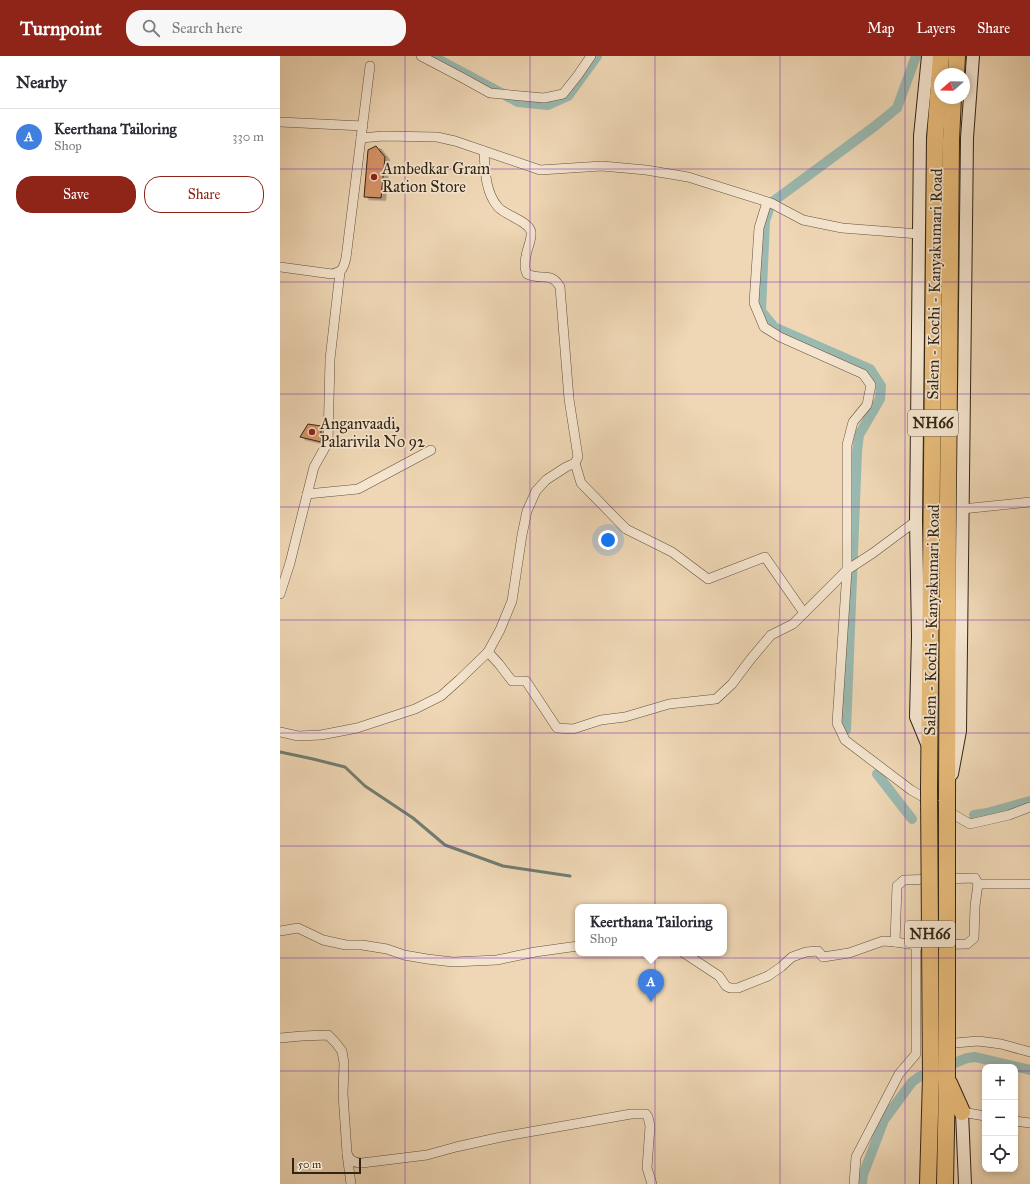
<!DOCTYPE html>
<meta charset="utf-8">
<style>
body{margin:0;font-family:"IM FELL Great Primer",serif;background:#f7f7f7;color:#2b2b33}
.controls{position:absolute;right:12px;bottom:12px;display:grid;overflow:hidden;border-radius:8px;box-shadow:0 2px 6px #0003}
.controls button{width:36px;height:36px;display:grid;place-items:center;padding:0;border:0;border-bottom:1px solid #e1e1e2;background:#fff;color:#2b2b33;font:20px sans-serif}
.compass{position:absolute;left:654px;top:12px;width:36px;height:36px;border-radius:50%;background:#fff;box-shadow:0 2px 6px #0003;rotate:250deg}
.scale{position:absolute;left:12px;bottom:10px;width:69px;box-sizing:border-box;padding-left:4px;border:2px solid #312415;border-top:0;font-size:11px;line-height:14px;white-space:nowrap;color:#312415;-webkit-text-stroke:3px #f5e5cf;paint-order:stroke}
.you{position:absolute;left:328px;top:484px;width:14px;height:14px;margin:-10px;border:3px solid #fff;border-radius:50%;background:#1a73e8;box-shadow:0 0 0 6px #1a73e833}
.badge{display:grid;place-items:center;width:26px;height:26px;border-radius:50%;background:#8f2418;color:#fff;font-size:13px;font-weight:700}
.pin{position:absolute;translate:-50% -33px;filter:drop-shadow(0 1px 2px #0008)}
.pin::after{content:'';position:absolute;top:21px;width:14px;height:12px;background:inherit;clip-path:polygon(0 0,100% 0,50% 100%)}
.popup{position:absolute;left:295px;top:848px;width:152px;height:52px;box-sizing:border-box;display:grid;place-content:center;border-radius:8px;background:#fff;filter:drop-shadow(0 1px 3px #0005);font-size:13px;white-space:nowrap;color:#7c7c81}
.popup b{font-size:15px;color:#2b2b33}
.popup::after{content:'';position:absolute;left:50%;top:100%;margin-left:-8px;border:8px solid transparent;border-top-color:#fff}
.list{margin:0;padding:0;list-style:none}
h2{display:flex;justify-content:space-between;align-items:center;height:52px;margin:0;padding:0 16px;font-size:17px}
h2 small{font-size:13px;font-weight:400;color:#7c7c81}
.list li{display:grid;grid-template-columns:26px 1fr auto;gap:12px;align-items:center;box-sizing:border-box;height:56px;padding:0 16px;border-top:1px solid #e1e1e2}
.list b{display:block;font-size:15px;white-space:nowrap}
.list p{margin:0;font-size:13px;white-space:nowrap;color:#7c7c81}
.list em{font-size:13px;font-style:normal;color:#7c7c81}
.actions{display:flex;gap:8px;padding:12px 16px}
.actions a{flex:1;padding:9px 0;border:1px solid #8f2418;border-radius:16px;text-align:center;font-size:14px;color:#8f2418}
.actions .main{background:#8f2418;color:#fff}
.icon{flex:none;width:22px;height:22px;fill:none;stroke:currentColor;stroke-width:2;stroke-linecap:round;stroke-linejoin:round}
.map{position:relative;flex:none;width:750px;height:1128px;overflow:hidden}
header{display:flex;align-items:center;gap:24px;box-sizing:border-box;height:56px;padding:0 20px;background:#8f2418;color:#fff}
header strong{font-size:19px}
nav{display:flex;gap:22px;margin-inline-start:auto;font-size:14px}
.search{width:280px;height:36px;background:#f7f7f7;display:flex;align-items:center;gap:10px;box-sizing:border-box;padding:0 14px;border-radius:16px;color:#7c7c81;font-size:15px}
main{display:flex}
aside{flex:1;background:#fff}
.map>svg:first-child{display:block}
</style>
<header>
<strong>Turnpoint</strong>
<div class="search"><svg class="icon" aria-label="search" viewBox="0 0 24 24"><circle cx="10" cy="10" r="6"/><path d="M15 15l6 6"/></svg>Search here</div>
<nav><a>Map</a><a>Layers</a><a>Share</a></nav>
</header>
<main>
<aside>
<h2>Nearby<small></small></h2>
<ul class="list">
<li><span class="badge" style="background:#3f7fe0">A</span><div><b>Keerthana Tailoring</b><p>Shop</p></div><em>330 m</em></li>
</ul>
<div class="actions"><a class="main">Save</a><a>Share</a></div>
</aside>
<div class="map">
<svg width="750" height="1128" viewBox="0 0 750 1128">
<defs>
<filter id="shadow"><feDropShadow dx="4.5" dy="2.5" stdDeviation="0" flood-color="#0004"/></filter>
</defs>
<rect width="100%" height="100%" fill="#efd7b5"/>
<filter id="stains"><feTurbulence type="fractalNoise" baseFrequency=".005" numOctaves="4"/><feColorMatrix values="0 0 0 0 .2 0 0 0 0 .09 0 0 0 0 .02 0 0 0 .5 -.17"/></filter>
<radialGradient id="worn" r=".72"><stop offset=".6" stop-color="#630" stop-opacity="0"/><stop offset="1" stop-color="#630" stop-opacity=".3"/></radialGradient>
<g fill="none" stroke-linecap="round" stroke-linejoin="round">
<!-- stream -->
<path stroke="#707d72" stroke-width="3" d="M0,696L33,703L65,711L85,730L133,762L165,789L223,810L290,820"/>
<!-- canal -->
<g stroke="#9ab9b0" stroke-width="10">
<path d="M152,0L238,46L268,49L288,40L317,0"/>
<path d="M566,674L577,396L579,379L600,343L601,330L590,313L494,271L481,255L485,165L491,147L595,70L617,52L636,0"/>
<path d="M597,718L632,763"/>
<path d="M694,759L707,757L750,745"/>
<path d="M582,1128L583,1119L604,1064L632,1026L639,1021L687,1002L695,1001L750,1014"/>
</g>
</g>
<!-- building -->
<g fill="#d69469" stroke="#312415" filter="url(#shadow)">
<path d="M96,90L105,101L101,142L84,141L88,94Z"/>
<path d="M28,368L41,370V386L20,381Z"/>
</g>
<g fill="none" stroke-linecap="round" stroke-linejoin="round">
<defs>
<g id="street">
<path d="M141,0L181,21L210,37L264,42L283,38L298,19L311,0"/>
<path d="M0,66L83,70"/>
<path d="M81,82L103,80L157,81L175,85L260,114L322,110L366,114L408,121L491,147L523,164L562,172L639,178"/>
<path d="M487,146L479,172L474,247L484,271L500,281L583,318L591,329L587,349L573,366L567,389V515L557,667L565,684L631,734L690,768L729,759L750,751"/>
<path d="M0,211L52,218C63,215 63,213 66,202L90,10"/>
<path d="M295,407L301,427L346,473L392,496L428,523L485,501L524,557"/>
<path d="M27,438L78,433L151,394"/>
<path d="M682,453L750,446"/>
<path d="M0,538L10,507L34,411L48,386L50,303L60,216"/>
<path d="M208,596L219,608L232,625H246L277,672L293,673L321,664L345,661L389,648L436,643L452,628L470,604L491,579L513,568L567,514L593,497L636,465"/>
<path d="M0,676L18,680L41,679L77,672L135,653L161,640L180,623L208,596L220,574L232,545L242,479L247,455L256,435L266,424L286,411L295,407L298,401L289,343L280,231C271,215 262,225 247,218L245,212C245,208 245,204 246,200C247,192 252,184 251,176C249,165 226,160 218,151C205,136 205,114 204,95"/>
<path d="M0,875L18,872L43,884L66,889H82L107,893L124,899L147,903L173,906L217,904L255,896L298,890"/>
<path d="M615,886L617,830L624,824L695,822L698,828"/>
<path d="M404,897L439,920L446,930L450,932H458L488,920L501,911L512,901L526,896L538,895L543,901L569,897L603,885L615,886L636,889"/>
<path d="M0,982L22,980L48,979L55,986L62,995L64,1007L63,1038L67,1097C69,1105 75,1107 82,1107L147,1099L176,1091L221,1081L351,1058H366L368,1061L370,1070L367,1112L372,1128"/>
<path d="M664,988L698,985L721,988L750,996"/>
<path d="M682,1056L705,1060"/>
<path d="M735,1065L750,1067"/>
<path d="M67,1098L71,1128"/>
<path d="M574,1128L576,1101L619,1018L636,998V889L687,888L694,882L695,850L698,828H750"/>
</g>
<g id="secondary">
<path d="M648,0L640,80L636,465L638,580L636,661L648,690"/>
<path d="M672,718L680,675L687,82L693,0"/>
<path d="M682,1056L685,1128"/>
</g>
<g id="highway">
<path d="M676,18L677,0"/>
<path d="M649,734L655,83L661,0"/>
<path d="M667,745L668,443L671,84L673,42"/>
<path d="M669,1027L682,1056"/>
<path d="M648,1128L651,1021"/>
<path d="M665,1128L667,1021"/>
</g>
</defs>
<!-- street casing -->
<use href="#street" stroke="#60513d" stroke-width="10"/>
<!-- secondary casing -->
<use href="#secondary" stroke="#312415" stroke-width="14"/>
<!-- highway casing -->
<use href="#highway" stroke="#312415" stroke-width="18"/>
<!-- street -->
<use href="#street" stroke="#f5e5cf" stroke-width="9"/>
<!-- secondary -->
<use href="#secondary" stroke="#f5e5cf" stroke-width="12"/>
<!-- highway -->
<use href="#highway" stroke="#e8bc7a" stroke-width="16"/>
<defs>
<g id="highway-bridge">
<path d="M649,734L651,1021"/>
<path d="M667,745V1021"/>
</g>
</defs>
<!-- highway-bridge casing -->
<use href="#highway-bridge" stroke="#312415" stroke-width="18" stroke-linecap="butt"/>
<!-- highway-bridge -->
<use href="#highway-bridge" stroke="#e8bc7a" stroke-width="16"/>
</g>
<!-- grid -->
<path fill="none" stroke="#7b2cbf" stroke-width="1" stroke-opacity="0.55" d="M125,0V1128M250,0V1128M375,0V1128M500,0V1128M625,0V1128M0,113H750M0,226H750M0,338H750M0,451H750M0,564H750M0,677H750M0,790H750M0,902H750M0,1015H705M735,1015H750"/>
<!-- markers -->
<g fill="#8f2418" stroke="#f5e5cf" stroke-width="1.5">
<circle cx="94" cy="121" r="4"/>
<circle cx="32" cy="376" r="4"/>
</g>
<g text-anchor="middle" stroke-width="3.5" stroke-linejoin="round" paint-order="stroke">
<!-- shield labels -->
<g fill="#f5e5cf" stroke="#6c5e4d" stroke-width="1">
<rect x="628" y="354" width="50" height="26" rx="3"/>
<rect x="625" y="865" width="50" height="26" rx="3"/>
</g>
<g font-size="15" font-weight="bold" fill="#312415">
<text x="653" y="372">NH66</text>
<text x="650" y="883">NH66</text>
</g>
<!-- poi labels -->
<g font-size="16" fill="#312415" stroke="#f5e5cf" text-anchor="start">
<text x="102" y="118">Ambedkar Gram<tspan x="102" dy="18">Ration Store</tspan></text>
<text x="40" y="373">Anganvaadi,<tspan x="40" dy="18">Palarivila No 92</tspan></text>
</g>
<!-- street labels -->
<g font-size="16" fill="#312415" stroke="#f5e5cf">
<text transform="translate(654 228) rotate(-89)" y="6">Salem - Kochi - Kanyakumari Road</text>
<text transform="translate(651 564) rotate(-89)" y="6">Salem - Kochi - Kanyakumari Road</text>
</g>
</g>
<rect width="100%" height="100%" filter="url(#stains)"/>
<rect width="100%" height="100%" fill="url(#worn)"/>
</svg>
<div class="controls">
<button>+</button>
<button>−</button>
<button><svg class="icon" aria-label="locate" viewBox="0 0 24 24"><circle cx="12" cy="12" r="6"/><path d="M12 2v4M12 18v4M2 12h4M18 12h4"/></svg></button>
</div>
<svg class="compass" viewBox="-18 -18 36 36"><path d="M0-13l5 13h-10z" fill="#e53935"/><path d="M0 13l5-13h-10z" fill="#7c7c81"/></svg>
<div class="scale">50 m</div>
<div class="you"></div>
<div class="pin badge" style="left:371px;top:946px;background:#3f7fe0">A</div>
<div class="popup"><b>Keerthana Tailoring</b>Shop</div>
</div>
</main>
